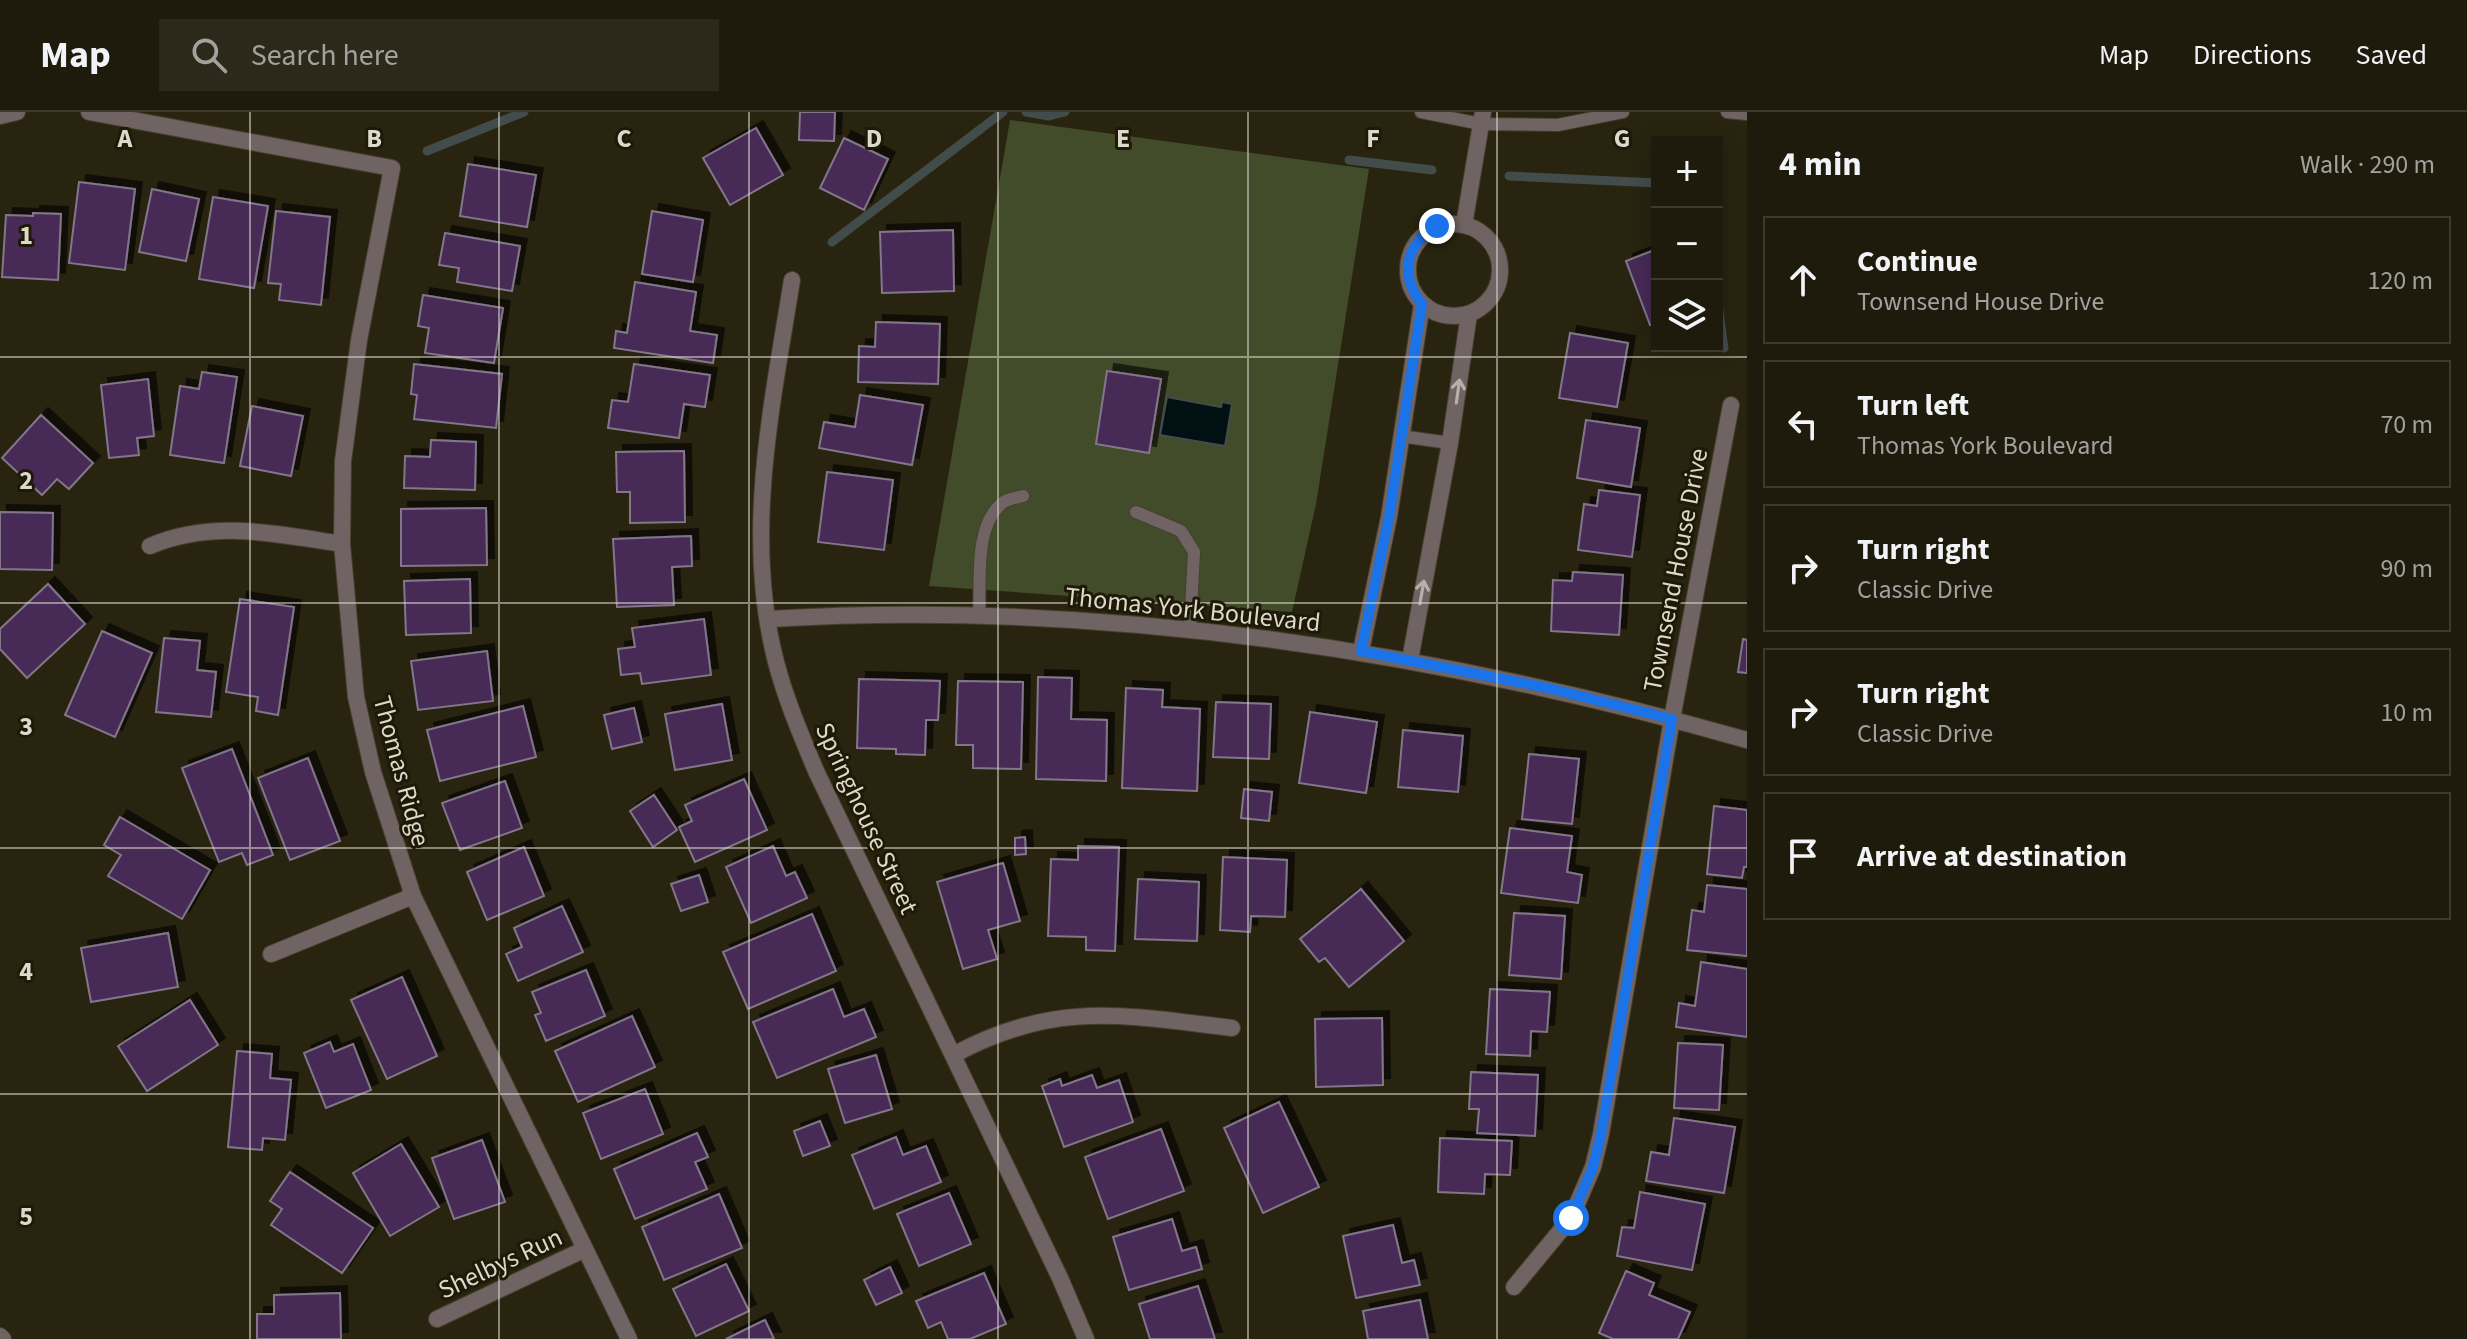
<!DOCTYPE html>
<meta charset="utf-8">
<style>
body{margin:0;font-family:"Source Sans 3",sans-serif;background:#2c281a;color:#f1f3f6}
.controls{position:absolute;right:24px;top:24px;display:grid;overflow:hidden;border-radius:0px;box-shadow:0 4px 20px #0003}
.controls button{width:72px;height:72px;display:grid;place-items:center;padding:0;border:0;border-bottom:2px solid #3c392d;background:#1f1b0c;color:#f1f3f6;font:40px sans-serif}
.stop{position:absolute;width:24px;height:24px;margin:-18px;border:6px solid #1a73e8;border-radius:50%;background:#fff}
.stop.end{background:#1a73e8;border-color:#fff;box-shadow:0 2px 8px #0008}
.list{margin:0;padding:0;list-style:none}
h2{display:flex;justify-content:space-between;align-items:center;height:104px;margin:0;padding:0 32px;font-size:34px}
h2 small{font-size:26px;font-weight:400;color:#a1a19d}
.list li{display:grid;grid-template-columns:52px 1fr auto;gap:24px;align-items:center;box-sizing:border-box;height:128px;margin:0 16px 16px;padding:0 16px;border:2px solid #3c392d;border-radius:0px}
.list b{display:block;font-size:30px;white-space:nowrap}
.list p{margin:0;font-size:26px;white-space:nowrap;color:#a1a19d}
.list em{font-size:26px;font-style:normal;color:#a1a19d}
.icon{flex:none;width:44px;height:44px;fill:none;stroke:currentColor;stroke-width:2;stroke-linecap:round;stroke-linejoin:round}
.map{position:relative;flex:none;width:1747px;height:1227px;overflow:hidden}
header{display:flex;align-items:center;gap:48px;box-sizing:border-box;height:112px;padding:0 40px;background:#1f1b0c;border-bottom:2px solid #3c392d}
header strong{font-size:38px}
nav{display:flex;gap:44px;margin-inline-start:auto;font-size:28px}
.search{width:560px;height:72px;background:#2c281a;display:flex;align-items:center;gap:20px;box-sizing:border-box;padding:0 28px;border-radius:0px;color:#a1a19d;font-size:30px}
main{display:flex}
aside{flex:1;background:#1f1b0c}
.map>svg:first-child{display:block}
</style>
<header>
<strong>Map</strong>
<div class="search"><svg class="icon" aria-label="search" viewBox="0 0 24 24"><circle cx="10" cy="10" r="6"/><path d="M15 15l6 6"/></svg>Search here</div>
<nav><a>Map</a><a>Directions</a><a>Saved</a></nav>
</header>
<main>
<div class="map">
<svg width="1747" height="1227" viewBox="0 0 1747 1227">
<defs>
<filter id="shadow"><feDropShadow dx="7" dy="-7" stdDeviation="0" flood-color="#0009"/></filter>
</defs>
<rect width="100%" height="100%" fill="#292410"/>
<!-- green -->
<path fill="#424c2a" d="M1010,8L1369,57L1316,392L1292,500L929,474Z"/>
<!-- water -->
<path fill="#001013" stroke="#424c4b" stroke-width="2" d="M1167,285L1221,295L1222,290L1232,292L1225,334L1160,323Z"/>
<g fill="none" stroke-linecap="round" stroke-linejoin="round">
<!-- stream -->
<g stroke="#424c4b" stroke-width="9">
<path d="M1026,0L1049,4L1065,0"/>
<path d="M427,39L524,0"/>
<path d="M1349,48L1432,58"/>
<path d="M1509,64L1657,71"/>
<path d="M832,130L1003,0"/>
<path d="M1717,184L1724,236"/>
</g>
</g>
<!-- building -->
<g fill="#462a57" stroke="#82768a" stroke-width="2" filter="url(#shadow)">
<path d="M800,0H835L834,29L799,28Z"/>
<path d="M756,16L783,63L730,93L703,46Z"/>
<path d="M844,26L888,47L864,98L820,76Z"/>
<path d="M468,52L536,63L527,115L460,104Z"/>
<path d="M79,70L135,77L125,158L69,151Z"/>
<path d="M152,77L199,87L186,149L139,140Z"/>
<path d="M213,85L268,94L254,176L199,167Z"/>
<path d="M276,99L330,105L321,193L279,188L281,172L268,171Z"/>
<path d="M652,99L703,108L693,170L642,162Z"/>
<path d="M33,101L61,102L58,168L2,165L6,103L33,104Z"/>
<path d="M953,118L954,179L882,181L880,120Z"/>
<path d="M445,121L520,134L512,179L457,170L459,156L439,153Z"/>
<path d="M1657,137V210L1650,213L1626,149Z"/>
<path d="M635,170L696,180L690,219L717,223L713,251L614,236L616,219L627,221Z"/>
<path d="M423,183L503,196L494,251L425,241L429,216L418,214Z"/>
<path d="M876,210L940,212L938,272L858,270L859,234L875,235Z"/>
<path d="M1570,221L1628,231L1617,295L1559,286Z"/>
<path d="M414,252L502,262L496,316L414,307L417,283L411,282Z"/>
<path d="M634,252L710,263L705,295L684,292L679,326L608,316L612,288L628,290Z"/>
<path d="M1107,259L1161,267L1149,341L1096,332Z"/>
<path d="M202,260L237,265L224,351L170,343L180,274L199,277Z"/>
<path d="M148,267L154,324L137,326L139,343L109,346L101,273Z"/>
<path d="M860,283L923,293L912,353L819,336L824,310L855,315Z"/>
<path d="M252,294L303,304L291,364L240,354Z"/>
<path d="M41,303L93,351L69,377L57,367L42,383L2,346Z"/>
<path d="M1586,308L1640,316L1631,375L1577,366Z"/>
<path d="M431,328L476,330L475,378L404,376L405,344L430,345Z"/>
<path d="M684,339L685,410L630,411V380H617L616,340Z"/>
<path d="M827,360L893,368L884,438L818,430Z"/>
<path d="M1599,378L1640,383L1632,445L1578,438L1584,392L1597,394Z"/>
<path d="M486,396L487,453L401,454V397Z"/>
<path d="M0,400L53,401L52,458L0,457Z"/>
<path d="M691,424L692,454L672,455L674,493L617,495L613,427Z"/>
<path d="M1573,460L1623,463L1619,523L1551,519L1553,468L1572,469Z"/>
<path d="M470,467L471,521L406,523L404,469Z"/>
<path d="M48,472L85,512L27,566L0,537V517Z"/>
<path d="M240,487L294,495L278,603L256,599L258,585L226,580Z"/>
<path d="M704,507L711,563L642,572L640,561L621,563L618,537L635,535L632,516Z"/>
<path d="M102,519L152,541L115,625L65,603Z"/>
<path d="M164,526L200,529L197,558L216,560L211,605L156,600Z"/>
<path d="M1743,527L1747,528V561L1738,560Z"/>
<path d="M487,539L493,589L418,598L411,549Z"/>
<path d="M1038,565L1072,566L1071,607L1107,608L1106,669L1036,667Z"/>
<path d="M859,567L940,569L938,608H926L925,643L896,642V637L857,636Z"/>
<path d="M958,569L1023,570L1021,657L973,656V633H956Z"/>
<path d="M1126,576L1163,578L1162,595L1200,597L1197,679L1122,676Z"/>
<path d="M1216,590L1271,592L1269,647L1213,645Z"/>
<path d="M722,592L732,648L675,658L665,602Z"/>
<path d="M523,594L536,645L440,669L427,618Z"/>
<path d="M634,596L642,630L612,637L604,603Z"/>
<path d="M1310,600L1377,610L1366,681L1299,671Z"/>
<path d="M1403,618L1463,624L1458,680L1398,675Z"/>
<path d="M232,637L273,743L247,753L242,741L219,750L182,656Z"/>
<path d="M1529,642L1579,647L1572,712L1522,707Z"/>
<path d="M308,646L340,729L290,748L258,666Z"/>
<path d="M744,667L767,718L695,750L679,715L692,709L685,693Z"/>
<path d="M505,669L522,716L460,738L442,691Z"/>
<path d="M1244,677L1272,680L1269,709L1241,706Z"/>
<path d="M654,683L677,718L653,735L630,699Z"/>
<path d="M1714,694L1747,698V755H1744L1742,766L1707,762Z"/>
<path d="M120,705L210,758L182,807L108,764L121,743L104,733Z"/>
<path d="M1510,716L1572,724L1567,760L1582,763L1578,791L1501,781Z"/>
<path d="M1025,725L1026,742L1015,743V726Z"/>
<path d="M773,734L786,764L795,760L807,786L751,811L726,755Z"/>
<path d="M1078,734L1119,735L1115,839L1086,838V825L1048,824L1051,747L1078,748Z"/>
<path d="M524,735L544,784L487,808L467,760Z"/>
<path d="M1223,745L1287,748L1285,805L1251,804L1250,820L1220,818Z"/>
<path d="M1003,751L1020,809L988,818L997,847L963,857L937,770Z"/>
<path d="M699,763L708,790L681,799L671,772Z"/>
<path d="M1138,767L1199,770L1197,829L1135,827Z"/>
<path d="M1707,773L1747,777V844L1687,838L1692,798L1704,800Z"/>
<path d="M1361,777L1404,829L1349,875L1325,846L1319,850L1300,827Z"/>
<path d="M562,794L583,840L518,869L506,842L522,835L514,816Z"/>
<path d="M1514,801L1565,804L1561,867L1509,863Z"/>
<path d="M812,802L836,859L748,897L723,840Z"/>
<path d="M168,821L178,875L91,890L81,836Z"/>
<path d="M1701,850L1747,857V925L1676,915L1679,891L1695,894Z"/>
<path d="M586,858L605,904L546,929L535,903L541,901L532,880Z"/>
<path d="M402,865L437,944L387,967L351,888Z"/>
<path d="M833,877L844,905L864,897L876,925L777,966L753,910Z"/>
<path d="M1490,877L1550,880L1547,920L1531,919L1530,944L1486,942Z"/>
<path d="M190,888L218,933L147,979L118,934Z"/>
<path d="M632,904L655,955L578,990L555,939Z"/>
<path d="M1382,906L1383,973L1316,975L1315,907Z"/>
<path d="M330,930L334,940L353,932L371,978L326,996L304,941Z"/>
<path d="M1678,931L1723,933L1719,998L1674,996Z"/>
<path d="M237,939L272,942L270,966L291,968L285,1028L263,1026L262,1038L228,1035Z"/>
<path d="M876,943L892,997L845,1011L828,957Z"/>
<path d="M1471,960L1538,963L1535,1024L1477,1021L1479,997H1469Z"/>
<path d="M1092,963L1097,976L1119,968L1133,1010L1064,1035L1042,974L1060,967L1062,974Z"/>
<path d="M645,977L663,1022L601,1047L583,1001Z"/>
<path d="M1279,990L1319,1075L1263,1101L1224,1016Z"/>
<path d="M1674,1006L1735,1015L1724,1081L1646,1069L1651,1040L1669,1043Z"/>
<path d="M820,1009L830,1034L803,1044L794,1019Z"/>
<path d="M1161,1017L1184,1079L1108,1107L1085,1045Z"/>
<path d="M697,1021L708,1045L695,1050L707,1077L635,1107L614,1057Z"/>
<path d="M896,1025L903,1043L926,1034L941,1070L874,1097L852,1043Z"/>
<path d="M1440,1026L1512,1029L1510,1063L1485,1062L1484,1082L1438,1080Z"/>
<path d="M482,1028L505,1090L454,1107L432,1046Z"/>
<path d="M401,1032L439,1095L390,1124L353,1061Z"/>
<path d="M290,1060L373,1116L342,1161L271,1113L282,1097L270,1089Z"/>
<path d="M1640,1080L1705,1092L1692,1158L1617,1144L1622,1115L1634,1116Z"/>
<path d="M949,1081L971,1132L919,1154L897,1102Z"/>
<path d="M719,1082L742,1136L664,1168L642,1115Z"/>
<path d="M1172,1107L1182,1139L1196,1135L1202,1157L1129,1178L1113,1125Z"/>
<path d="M1393,1113L1402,1151L1414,1148L1420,1173L1356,1186L1343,1124Z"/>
<path d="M726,1152L749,1199L696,1224L673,1177Z"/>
<path d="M890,1155L902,1181L876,1193L864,1168Z"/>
<path d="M1626,1159L1654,1171L1649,1183L1690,1200L1678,1227H1613L1599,1221Z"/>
<path d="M984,1161L1006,1212L970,1227H948L941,1210L928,1216L916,1189Z"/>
<path d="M1198,1174L1215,1227H1150L1139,1192Z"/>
<path d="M340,1181L341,1227H257V1202H274V1183Z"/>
<path d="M1420,1188L1428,1227H1368L1363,1199Z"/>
<path d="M765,1208L774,1227H726Z"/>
</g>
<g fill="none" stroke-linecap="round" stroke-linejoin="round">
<defs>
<g id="service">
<path d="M1421,0L1481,12L1558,13L1623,0"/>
<path d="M1727,0L1747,2"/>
<path d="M1400,324L1450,331"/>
<path d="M1136,400L1181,419L1194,440L1190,516"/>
<path d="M979,503C981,470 974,417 1000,393C1005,387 1016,386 1023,384"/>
</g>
<g id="minor">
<path d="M89,0L392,56L359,228L343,349L342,432L356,585L373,660L413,784L629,1227"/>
<path d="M0,4L17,0"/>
<circle cx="1454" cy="158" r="46"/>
<path d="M1464,113L1483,0"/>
<path d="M792,168C772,294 743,423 776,550C786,588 801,623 816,659L1060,1166L1086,1227"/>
<path d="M150,434C213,407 276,422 342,432"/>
<path d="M769,507C1100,487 1429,538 1747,628"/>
<path d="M1361,539L1389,405L1422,192"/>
<path d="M1410,548L1450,331L1469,202"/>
<path d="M271,842L413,784"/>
<path d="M953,943C1055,888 1122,903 1232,916"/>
<path d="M1514,1175L1571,1106L1593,1055L1601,1022L1672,607L1731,293"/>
<path d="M437,1207L583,1138"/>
</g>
<path id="tertiary" d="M0,1224L3,1227"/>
</defs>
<!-- service casing -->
<use href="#service" stroke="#46412e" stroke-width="14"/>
<!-- minor casing -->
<use href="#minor" stroke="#46412e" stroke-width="18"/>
<!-- tertiary casing -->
<use href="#tertiary" stroke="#46412e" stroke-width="18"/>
<!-- service -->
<use href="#service" stroke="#6f6363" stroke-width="12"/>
<!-- minor -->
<use href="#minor" stroke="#6f6363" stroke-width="16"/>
<!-- tertiary -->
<use href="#tertiary" stroke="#6f6363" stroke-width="16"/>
</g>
<!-- one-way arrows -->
<defs><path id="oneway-shaft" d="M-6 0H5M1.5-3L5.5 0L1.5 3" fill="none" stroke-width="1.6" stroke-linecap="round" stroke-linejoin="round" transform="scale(2)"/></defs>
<g stroke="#b6b0a8">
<use href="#oneway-shaft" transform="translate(1458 279) rotate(-82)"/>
<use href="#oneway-shaft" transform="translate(1422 480) rotate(-80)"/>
</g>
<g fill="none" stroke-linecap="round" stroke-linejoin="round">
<!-- route -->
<path stroke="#1a73e8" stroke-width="10" d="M1437,114C1405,133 1399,163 1422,192L1389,405L1361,539L1548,576L1672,607L1601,1022L1593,1055L1571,1106"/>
</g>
<!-- grid -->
<path fill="none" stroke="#dcd9cd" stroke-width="2" stroke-opacity="0.55" d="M250,0V1227M499,0V1227M749,0V1227M998,0V1227M1248,0V1227M1497,0V1227M0,245H1747M0,491H1747M0,736H1747M0,982H1747"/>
<g text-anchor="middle" stroke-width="6" stroke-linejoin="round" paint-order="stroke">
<!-- street labels -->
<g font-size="26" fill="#dcd9cd" stroke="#1f1a07">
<text transform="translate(1675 458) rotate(-79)" y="9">Townsend House Drive</text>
<text transform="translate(1193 497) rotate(6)" y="9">Thomas York Boulevard</text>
<text transform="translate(402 659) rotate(75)" y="9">Thomas Ridge</text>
<text transform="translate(867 706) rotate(65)" y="9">Springhouse Street</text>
<text transform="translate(500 1151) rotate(-25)" y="9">Shelbys Run</text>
</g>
</g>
<g font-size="26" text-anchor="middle" font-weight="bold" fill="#dcd9cd" stroke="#1f1a07" stroke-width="6" stroke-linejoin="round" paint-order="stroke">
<text x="125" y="35">A</text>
<text x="374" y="35">B</text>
<text x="624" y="35">C</text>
<text x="874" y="35">D</text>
<text x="1123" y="35">E</text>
<text x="1373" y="35">F</text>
<text x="1622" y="35">G</text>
<text x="26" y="132">1</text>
<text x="26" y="377">2</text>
<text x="26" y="623">3</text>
<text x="26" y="868">4</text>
<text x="26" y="1113">5</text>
</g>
</svg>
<div class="controls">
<button>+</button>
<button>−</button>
<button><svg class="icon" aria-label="layers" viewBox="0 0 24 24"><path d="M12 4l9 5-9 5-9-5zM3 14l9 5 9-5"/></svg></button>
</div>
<div class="stop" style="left:1571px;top:1106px"></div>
<div class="stop end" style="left:1437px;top:114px"></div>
</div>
<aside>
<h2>4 min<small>Walk · 290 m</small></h2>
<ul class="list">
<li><svg class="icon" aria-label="ahead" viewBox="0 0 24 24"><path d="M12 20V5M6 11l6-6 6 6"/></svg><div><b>Continue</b><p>Townsend House Drive</p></div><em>120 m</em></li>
<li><svg class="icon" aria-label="left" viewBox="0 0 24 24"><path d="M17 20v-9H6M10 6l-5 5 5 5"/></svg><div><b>Turn left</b><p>Thomas York Boulevard</p></div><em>70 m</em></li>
<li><svg class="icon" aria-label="right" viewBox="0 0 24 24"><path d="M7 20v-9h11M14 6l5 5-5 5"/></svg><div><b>Turn right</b><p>Classic Drive</p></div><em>90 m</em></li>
<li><svg class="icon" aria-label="right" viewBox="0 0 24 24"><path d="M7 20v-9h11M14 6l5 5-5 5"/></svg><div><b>Turn right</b><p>Classic Drive</p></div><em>10 m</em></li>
<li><svg class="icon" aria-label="arrive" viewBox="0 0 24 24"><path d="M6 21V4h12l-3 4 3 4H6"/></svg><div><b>Arrive at destination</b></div></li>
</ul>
</aside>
</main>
